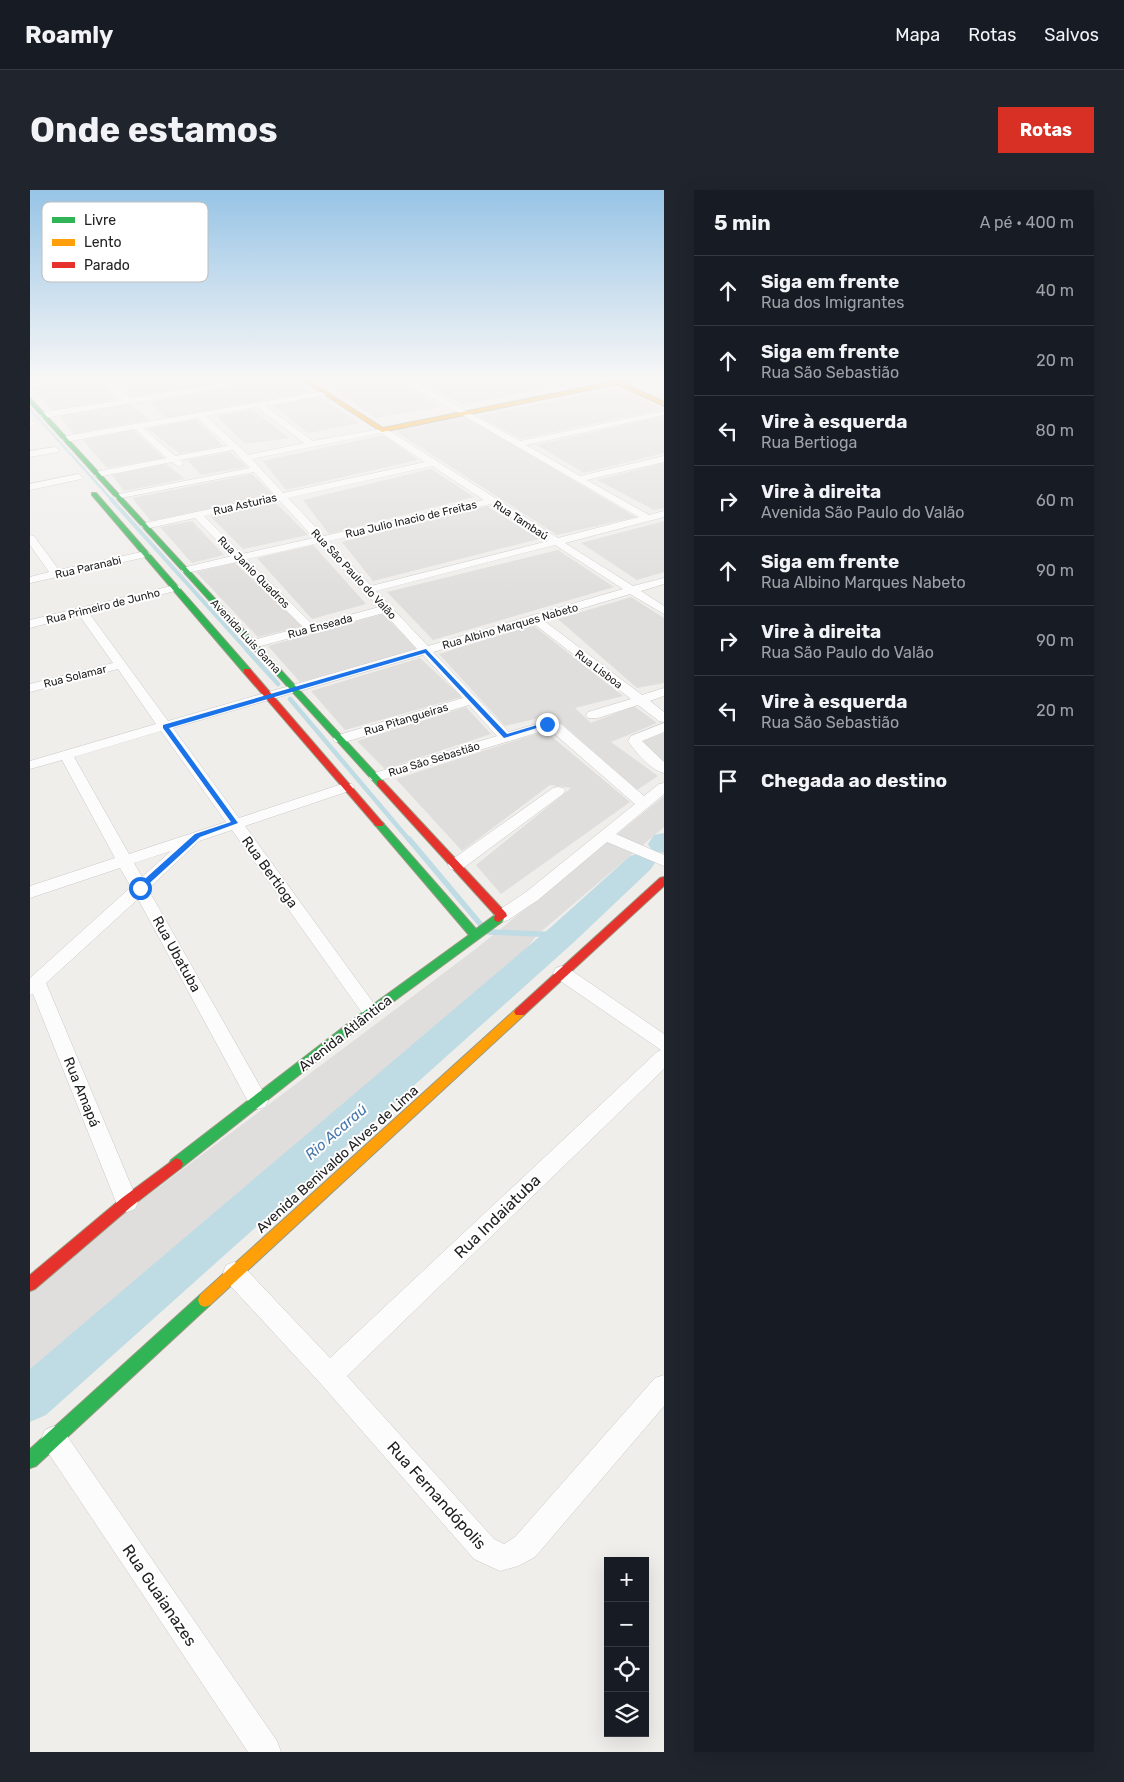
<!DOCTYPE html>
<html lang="pt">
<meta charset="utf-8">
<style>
body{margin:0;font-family:Rubik,sans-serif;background:#20242c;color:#f1f3f6}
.controls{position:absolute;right:15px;bottom:15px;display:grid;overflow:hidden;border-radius:0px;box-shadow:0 5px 20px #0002}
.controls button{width:45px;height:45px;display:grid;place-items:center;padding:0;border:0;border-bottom:1px solid #363941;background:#171b24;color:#f1f3f6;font:25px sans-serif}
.stop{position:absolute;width:15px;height:15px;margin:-11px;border:4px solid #1a73e8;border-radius:50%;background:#fff}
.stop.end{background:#1a73e8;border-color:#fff;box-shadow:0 1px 5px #0008}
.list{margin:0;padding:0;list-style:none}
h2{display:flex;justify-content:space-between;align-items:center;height:65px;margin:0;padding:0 20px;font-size:21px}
h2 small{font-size:16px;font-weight:400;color:#9ea1a6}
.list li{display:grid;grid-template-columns:32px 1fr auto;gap:15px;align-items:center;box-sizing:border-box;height:70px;padding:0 20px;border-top:1px solid #363941}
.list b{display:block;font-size:19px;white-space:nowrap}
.list p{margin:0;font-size:16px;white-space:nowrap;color:#9ea1a6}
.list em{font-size:16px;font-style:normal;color:#9ea1a6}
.icon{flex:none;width:28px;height:28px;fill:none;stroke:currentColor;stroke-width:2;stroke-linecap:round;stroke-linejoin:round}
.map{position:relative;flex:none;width:634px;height:1562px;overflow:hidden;border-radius:0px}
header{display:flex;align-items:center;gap:30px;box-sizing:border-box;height:70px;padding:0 25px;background:#171b24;border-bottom:1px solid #363941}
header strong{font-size:24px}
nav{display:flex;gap:28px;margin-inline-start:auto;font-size:18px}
.intro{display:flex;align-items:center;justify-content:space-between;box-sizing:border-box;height:120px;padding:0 30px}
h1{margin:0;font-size:35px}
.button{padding:12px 22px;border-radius:0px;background:#d93025;color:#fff;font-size:18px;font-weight:700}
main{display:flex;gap:30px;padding:0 30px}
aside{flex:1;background:#171b24;border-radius:0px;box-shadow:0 5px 20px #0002}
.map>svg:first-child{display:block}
</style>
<header>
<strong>Roamly</strong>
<nav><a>Mapa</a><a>Rotas</a><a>Salvos</a></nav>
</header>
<div class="intro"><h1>Onde estamos</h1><a class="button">Rotas</a></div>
<main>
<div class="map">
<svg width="634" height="1562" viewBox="0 0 634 1562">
<rect width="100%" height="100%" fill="#f0eeeb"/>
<!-- residential -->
<g fill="#dfdedc">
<path d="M43,189H62L86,210L23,221L2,196Z"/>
<path d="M82,189H212L102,207Z"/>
<path d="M249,189H260L281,202L137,228L119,212Z"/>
<path d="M287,189H364L410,217L346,228Z"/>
<path d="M421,189H568L433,215L395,194Z"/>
<path d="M587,198L633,219L491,249L448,226Z"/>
<path d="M289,207L330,233L278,243L243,215Z"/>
<path d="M99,213L119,230L44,244L29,225Z"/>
<path d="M222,219L259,248L215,254L187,226Z"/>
<path d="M634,226V263L554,283L507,255Z"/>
<path d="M436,227L606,327L527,345L365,241Z"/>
<path d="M166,229L193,256L150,264L117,238Z"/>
<path d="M103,240L134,268L77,278L53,250Z"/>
<path d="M353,245L388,270L256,300L233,271Z"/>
<path d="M200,262L217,277L171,285L157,270Z"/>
<path d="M634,273V318L624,320L567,290Z"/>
<path d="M136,274L155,289L94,301L82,285Z"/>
<path d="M401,279L444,307L299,344L273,310Z"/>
<path d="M222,284L243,305L121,331L102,308Z"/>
<path d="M245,312L278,345L213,359L181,327Z"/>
<path d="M457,316L509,349L343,391L312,352Z"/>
<path d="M162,331L194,365L162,373L130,337Z"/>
<path d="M634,331V382L607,390L551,353Z"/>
<path d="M283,355L336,414L282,429L227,368Z"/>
<path d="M528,360L584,397L403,450L357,402Z"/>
<path d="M205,373L273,436L228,447L166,382Z"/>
<path d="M601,407L634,428V493L607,498L528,429Z"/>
<path d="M353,424L387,459L270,492L238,456Z"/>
<path d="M503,435L593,506L545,518L561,533L604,516L627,533L581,552L628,586L607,600L522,525L475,536L409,464Z"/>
<path d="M390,468L432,507L315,540L281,501Z"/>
<path d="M436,517L461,544L355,579L327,551Z"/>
<path d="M515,541L600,612L471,704L446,675L541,598L520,595L432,661L366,589Z"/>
<path d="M634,543V572L611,552Z"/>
<path d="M634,606V637L507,745L473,789L0,1179V1094L447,758Z"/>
</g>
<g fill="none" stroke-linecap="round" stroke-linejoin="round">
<!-- stream-far3 -->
<path stroke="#bfdbe3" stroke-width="2.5" d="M0,219L82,310"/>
<!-- stream-far2 -->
<path stroke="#bfdbe3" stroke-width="4" d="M81,309L218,461"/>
<!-- stream-far1 -->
<g stroke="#bfdbe3" stroke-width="4.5">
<path d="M217,460L248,494"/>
<path d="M260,509L380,651"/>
</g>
<!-- stream -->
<g stroke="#bfdbe3" stroke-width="5.5">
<path d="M379,649L452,736"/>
<path d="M459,742L532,745"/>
</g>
<!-- river -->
<g fill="#bfdbe3" fill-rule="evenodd">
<path d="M634,643V663L622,661L618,654L624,645Z"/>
<path d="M610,663L620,666L625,673L620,680L543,753L16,1225L0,1232V1179L521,737L600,666Z"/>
</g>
<defs>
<g id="street">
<path d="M23,189H42L38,191L0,197V193Z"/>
<path d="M68,189H77L100,208L219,189H237L233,191L14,228L10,225L14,222L92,210Z"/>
<path d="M370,189H380L384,191L410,189L390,195L490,251L634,221V225L496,255L550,286L634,266V272L557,290L619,325L634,321V327L535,353L603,396L634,388V394L611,401L634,416V424L600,404L513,430L612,505L634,498V506L620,511L634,522V532L629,531L608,515L568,528H558L556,525L558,522L601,509L503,433L403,462L479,542L520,530L531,534L614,606L629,594L634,593V604L586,644L634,665V676L577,652L508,710L478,730L472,732L466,730L464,726L466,722L496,702L605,614L519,539L351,590H341L339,587L341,584L467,546L439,515L315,552H305L303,549L305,546L433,508L393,465L143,538L209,628L312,594H322L324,597L322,600L215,636L350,822L347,827L341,829L335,827L202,640L169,651L118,699L235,905L238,911L235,917L228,919L221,917L108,709L16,793L108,1012L105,1019L97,1022L89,1019L86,1012L3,804L0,805V788L101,697L90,678L0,708V696L85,668L32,570L0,579V571L126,534L88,479L0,502V494L83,473L49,425L0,438V430L145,395L149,396L151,398L149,400L59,423L138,531L387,459L354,423L223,458L219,457L217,454L219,451L273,437L207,372L156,383L152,382L151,380L152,378L202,366L165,328L115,339L110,336L115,333L245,305L224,282L86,309L84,307L89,304L220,278L203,260L150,270L154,274L149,277L142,272L68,287L65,286V282L137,268L105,239L36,252L32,249L36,246L294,201H297V205L235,216L283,251L355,238L528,348L609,327ZM227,217L274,253L218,265L176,226ZM168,228L198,256L145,266L113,238ZM351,243L395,272L253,303L222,269ZM402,276L454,310L294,346L258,308ZM249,310L284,348L212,364L174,326ZM461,314L518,351L341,396L299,351ZM289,353L349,417L283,435L217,369ZM525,355L593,399L398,456L346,401ZM131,541L196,632L99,664L44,567ZM141,661L112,687L104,673Z"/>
<path d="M0,231L6,232L7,234L0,237Z"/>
<path d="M25,257L29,260L28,262L0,267V261Z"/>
<path d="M48,284L53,287L51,289L0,300V294Z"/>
<path d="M0,345L4,346L29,380L116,361L121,364L116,367L0,393V387L19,382L0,355Z"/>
<path d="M634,533V542L612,551L634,572V583C620,580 606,562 598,551L601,546Z"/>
<path d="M528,597L533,598L535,601L533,604L432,679L426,680L420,679L418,675L420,671L523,598Z"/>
<path d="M532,776L538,778L634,844V879L317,1186L464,1349L474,1354L485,1347L625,1188L634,1185V1216L505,1367L488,1376L470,1381L444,1369L291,1194L196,1091L193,1083L196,1075L204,1072L212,1075L300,1168L627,862L631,860L526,788L523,783L526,778Z"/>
<path d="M24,1236L33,1240L247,1551L251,1562H218L15,1258L11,1249L15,1240Z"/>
</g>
<g id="fast">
<path d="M0,208L353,591V595H347L0,213Z"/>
<path d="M62,303H66L220,479V483H214L62,305Z"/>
<path d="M349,631L352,632L446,739L465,725H473L474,728L473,731L345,825L151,978L146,980L141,978L139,974L141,970L337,819L439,745L346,636L344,634Z"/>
<path d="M175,1103L180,1105L182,1110L180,1115L6,1276L0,1278V1259L170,1105Z"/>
</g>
<g id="slow">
<path d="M271,189H276L353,238L582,192L584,189L588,191L607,189L593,193L634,212V216L587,194L352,242Z"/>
<path d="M490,817L494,819L496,822L494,825L180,1115L175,1117L170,1115L168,1110L170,1105L486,819Z"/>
</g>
<g id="jam">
<path d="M214,479H220L352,632L354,634L352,636H346L214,483Z"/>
<path d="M350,590L353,591L476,723L477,726L469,732L465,731L464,728L465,725L347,595V591Z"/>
<path d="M634,687V696L494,825H486L484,822L486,819L630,688Z"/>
<path d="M146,968L151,970L153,974L151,978L102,1016L5,1099L0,1101V1085L92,1008Z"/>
</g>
</defs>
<!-- street casing -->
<use href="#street" stroke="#c9c8c7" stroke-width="1"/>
<!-- fast casing -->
<use href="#fast" stroke="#999a82" stroke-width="2"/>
<!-- slow casing -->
<use href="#slow" stroke="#999a82" stroke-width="2"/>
<!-- jam casing -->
<use href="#jam" stroke="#999a82" stroke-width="2"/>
<!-- street -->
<use href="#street" fill="#fdfcfc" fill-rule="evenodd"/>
<!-- fast -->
<use href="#fast" fill="#30b455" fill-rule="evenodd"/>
<!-- slow -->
<use href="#slow" fill="#ff9f0a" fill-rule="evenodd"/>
<!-- jam -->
<use href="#jam" fill="#e5322d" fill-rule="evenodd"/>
</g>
<!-- sky -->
<linearGradient id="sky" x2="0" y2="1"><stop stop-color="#97c4e6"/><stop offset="0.46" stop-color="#f8f7f6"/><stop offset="1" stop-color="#f8f7f6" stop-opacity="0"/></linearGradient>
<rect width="634" height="408" fill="url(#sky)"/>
<!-- route -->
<path fill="#1a73e8" d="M396,459L477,544L517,532L520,534L474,548L395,463L139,538L208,633L170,647L112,700H107V696L165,644L201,632L133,538V535Z"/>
<g text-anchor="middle" stroke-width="4" stroke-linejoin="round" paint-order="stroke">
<!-- far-street labels -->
<g font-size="11" fill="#222" stroke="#fff">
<text transform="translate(215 314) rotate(-13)" y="4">Rua Asturias</text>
<text transform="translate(381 329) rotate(-13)" y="4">Rua Julio Inacio de Freitas</text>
<text transform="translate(491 330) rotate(33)" y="4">Rua Tambaú</text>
<text transform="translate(58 377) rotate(-13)" y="4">Rua Paranabi</text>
<text transform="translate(224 382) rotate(45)" y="4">Rua Janio Quadros</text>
<text transform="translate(324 384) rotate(47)" y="4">Rua São Paulo do Valão</text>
<text transform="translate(73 416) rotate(-14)" y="4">Rua Primeiro de Junho</text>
<text transform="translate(290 436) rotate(-15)" y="4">Rua Enseada</text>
<text transform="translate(480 436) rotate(-16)" y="4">Rua Albino Marques Nabeto</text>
<text transform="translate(216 446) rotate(47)" y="4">Avenida Luis Gama</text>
<text transform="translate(569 479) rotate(37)" y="4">Rua Lisboa</text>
<text transform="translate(45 486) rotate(-14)" y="4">Rua Solamar</text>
<text transform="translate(376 529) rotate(-17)" y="4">Rua Pitangueiras</text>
<text transform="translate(404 569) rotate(-17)" y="4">Rua São Sebastião</text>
</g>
<!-- street labels -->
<g font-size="14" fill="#222" stroke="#fff">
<text transform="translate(240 682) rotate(54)" y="5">Rua Bertioga</text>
<text transform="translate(147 764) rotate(61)" y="5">Rua Ubatuba</text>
<text transform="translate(315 843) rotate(-38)" y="5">Avenida Atlântica</text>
<text transform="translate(52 902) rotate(68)" y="5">Rua Amapá</text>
<text transform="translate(307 969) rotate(-42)" y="5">Avenida Benivaldo Alves de Lima</text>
</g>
<!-- water labels -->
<g font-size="15" font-style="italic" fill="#4a7aab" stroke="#fff">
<text transform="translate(306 942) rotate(-41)" y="5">Rio Acaraú</text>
</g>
<!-- near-street labels -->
<g font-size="16" fill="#222" stroke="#fff">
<text transform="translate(467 1026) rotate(-44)" y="6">Rua Indaiatuba</text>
<text transform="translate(407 1305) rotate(48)" y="6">Rua Fernandópolis</text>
<text transform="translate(130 1405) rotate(56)" y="6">Rua Guaianazes</text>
</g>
</g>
<!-- legend -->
<rect x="12" y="12" width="166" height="80" rx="8" fill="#fff" stroke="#bdbdbd" stroke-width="1"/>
<rect x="22" y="27" width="23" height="6" fill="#30b455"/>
<rect x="22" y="49" width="23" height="7" fill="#ff9f0a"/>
<rect x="22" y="72" width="23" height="6" fill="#e5322d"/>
<g font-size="14" fill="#222">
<text x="54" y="35">Livre</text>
<text x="54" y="57">Lento</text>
<text x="54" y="80">Parado</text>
</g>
</svg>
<div class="controls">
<button>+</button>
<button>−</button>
<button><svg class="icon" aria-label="locate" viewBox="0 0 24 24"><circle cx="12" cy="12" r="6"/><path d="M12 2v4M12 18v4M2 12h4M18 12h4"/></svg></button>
<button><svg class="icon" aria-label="layers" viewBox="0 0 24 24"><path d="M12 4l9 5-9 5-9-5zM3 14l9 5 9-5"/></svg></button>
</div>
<div class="stop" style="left:110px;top:698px"></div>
<div class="stop end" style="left:517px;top:534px"></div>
</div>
<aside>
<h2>5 min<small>A pé · 400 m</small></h2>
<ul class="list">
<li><svg class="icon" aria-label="ahead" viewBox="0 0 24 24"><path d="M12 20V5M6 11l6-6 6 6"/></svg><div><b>Siga em frente</b><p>Rua dos Imigrantes</p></div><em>40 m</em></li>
<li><svg class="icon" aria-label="ahead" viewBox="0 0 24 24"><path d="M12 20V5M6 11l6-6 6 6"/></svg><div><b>Siga em frente</b><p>Rua São Sebastião</p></div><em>20 m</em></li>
<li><svg class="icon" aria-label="left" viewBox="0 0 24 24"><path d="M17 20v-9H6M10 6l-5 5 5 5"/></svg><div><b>Vire à esquerda</b><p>Rua Bertioga</p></div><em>80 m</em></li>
<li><svg class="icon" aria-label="right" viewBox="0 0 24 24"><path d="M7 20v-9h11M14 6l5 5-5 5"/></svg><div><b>Vire à direita</b><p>Avenida São Paulo do Valão</p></div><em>60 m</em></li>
<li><svg class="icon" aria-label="ahead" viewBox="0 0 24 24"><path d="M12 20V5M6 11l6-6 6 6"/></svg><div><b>Siga em frente</b><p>Rua Albino Marques Nabeto</p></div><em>90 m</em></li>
<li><svg class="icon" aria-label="right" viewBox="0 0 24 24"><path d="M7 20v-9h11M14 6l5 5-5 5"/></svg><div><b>Vire à direita</b><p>Rua São Paulo do Valão</p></div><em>90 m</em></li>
<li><svg class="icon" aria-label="left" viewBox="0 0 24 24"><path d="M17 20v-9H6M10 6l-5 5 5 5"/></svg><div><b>Vire à esquerda</b><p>Rua São Sebastião</p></div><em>20 m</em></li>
<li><svg class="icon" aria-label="arrive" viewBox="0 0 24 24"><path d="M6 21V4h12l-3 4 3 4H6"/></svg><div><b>Chegada ao destino</b></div></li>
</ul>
</aside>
</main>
